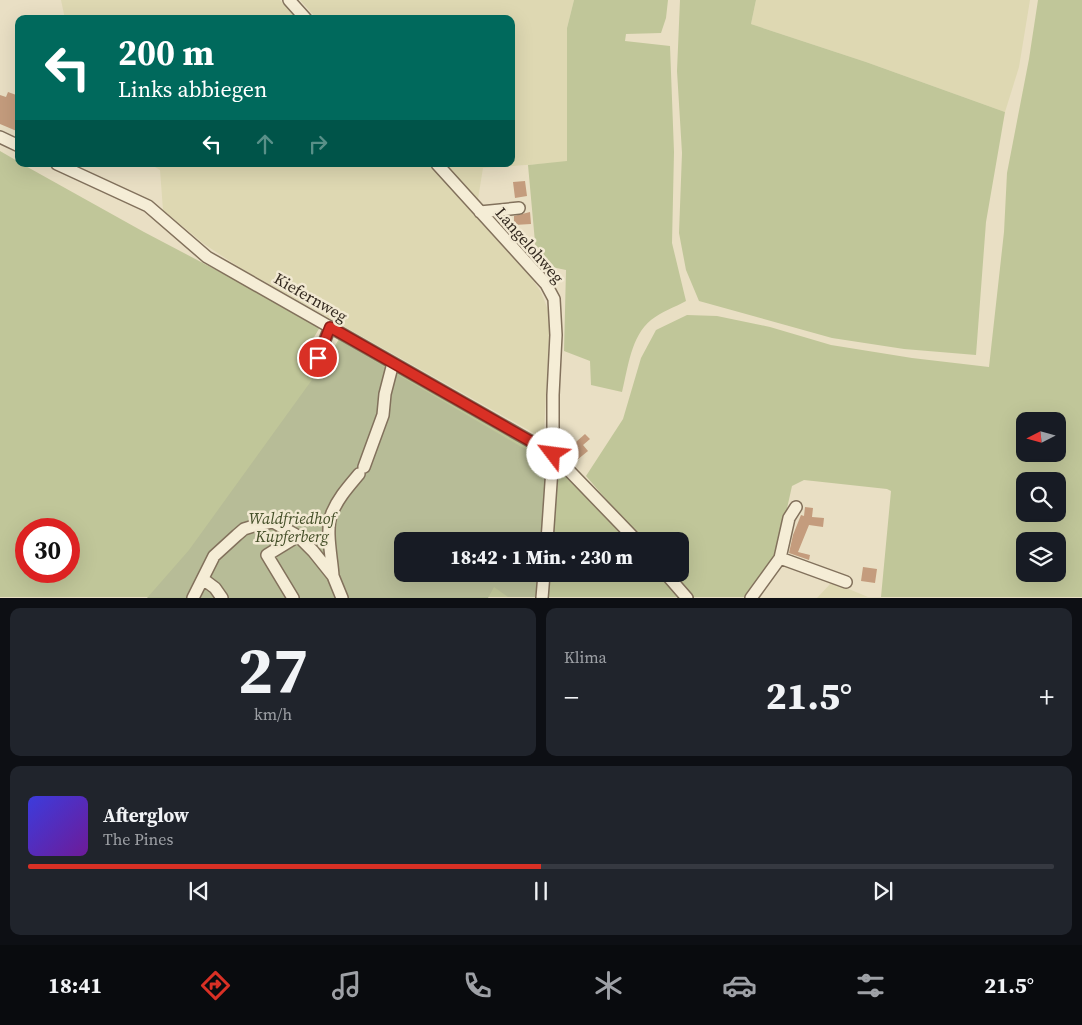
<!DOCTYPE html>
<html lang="de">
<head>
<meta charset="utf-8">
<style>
  body { margin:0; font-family:"Source Serif 4",serif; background:#20242c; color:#f1f3f6; height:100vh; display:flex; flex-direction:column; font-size:19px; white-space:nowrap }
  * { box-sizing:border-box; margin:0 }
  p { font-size:16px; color:#9ea1a6 }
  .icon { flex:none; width:28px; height:28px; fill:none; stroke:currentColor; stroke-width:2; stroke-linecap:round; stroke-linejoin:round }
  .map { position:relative; height:598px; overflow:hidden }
  .side { display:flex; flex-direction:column; gap:10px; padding:10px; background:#0d0f14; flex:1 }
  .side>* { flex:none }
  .banner { position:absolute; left:15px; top:15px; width:500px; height:152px; border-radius:10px; box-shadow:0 5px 20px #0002; background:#00695c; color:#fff; overflow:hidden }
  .needle { width:32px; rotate:264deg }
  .fabs { position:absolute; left:1016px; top:412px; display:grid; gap:10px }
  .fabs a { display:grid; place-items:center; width:50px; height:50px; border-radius:10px; background:#171b24; box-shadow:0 5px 20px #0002; font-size:25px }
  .speed { position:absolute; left:15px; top:518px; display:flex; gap:10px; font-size:25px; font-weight:700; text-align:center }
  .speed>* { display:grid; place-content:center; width:65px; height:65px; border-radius:50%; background:#171b24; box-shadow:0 5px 20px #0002; line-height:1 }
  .speed .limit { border:8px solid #d22; background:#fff; color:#111 }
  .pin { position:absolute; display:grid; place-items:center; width:42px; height:42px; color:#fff; margin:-21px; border:2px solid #fff; border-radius:50%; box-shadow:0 1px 5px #0007 }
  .me { position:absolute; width:55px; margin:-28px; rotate:300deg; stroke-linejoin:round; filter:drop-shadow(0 0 4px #0008) }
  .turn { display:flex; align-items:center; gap:18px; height:105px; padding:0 20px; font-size:22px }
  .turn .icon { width:65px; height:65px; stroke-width:2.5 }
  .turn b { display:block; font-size:35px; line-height:42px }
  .lanes { display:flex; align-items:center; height:48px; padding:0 20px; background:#0003; justify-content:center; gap:25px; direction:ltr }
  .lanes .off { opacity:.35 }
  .big { font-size:38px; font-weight:800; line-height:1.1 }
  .side .tile { flex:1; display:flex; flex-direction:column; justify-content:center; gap:8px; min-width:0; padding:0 18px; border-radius:10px; background:#20242c }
  .side .dial { align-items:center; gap:0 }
  .dial b { font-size:65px; line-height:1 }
  .song { display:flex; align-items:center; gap:15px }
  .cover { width:60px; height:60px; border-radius:8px; background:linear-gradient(135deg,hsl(240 70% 55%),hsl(280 70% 35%)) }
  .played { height:5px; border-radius:2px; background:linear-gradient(90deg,#d93025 50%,#363941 50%) }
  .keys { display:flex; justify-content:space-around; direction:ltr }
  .heat { display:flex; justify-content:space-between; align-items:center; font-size:28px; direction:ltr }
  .side .tiles { flex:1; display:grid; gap:10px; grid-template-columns:1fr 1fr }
  .tile:last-child { grid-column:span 2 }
  .trip { position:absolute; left:394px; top:532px; width:295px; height:50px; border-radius:10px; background:#171b24; box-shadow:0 5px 20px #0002; font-weight:800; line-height:50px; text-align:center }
  .tab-bar { display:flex; height:80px; justify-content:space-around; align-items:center; background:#090b0e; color:#9ea1a6 }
  .tab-bar .icon { width:35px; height:35px }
  .tab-bar .on { color:#d93025 }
  .tab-bar b { font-size:22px; color:#f1f3f6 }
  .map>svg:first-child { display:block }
  .farmland { fill:#ded8b2 }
  .green { fill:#c0c699; fill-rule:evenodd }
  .cemetery { fill:#b7bc97 }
  .building { fill:#c49c7d }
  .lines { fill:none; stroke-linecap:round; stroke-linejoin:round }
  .minor-casing { stroke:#82715c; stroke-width:14 }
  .minor { stroke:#f5edd6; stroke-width:11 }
  .route-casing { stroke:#8d1f18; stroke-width:12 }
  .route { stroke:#d93025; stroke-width:9 }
  .labels { text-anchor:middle; stroke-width:5; stroke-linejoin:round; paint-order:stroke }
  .street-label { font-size:16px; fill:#33291f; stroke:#f2e9d2 }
  .park-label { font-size:16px; font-style:italic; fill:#434e27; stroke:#f2e9d2 }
</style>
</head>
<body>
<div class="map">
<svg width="1082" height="598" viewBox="0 0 1082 598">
  <rect width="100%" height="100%" fill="#e9dfc4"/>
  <path class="farmland" d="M 61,0 L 280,0 L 297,19 L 65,19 Z
    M 300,0 L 574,0 L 567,28 L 567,162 L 483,168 L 478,199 L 446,164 L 511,164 L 511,19 L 317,19 Z
    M 756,0 L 1030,0 L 1019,67 L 1005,112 L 866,62 L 751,24 Z
    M 150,164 L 428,164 L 532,279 L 541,292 L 550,315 L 544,433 L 539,436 L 242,269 L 204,244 L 163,210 L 160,170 Z
    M 832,582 L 868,597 L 817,598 Z"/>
  <path class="green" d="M 574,0 L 668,0 L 666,18 L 661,33 L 626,34 L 625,41 L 670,46 L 674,152 L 672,243 L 686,301 C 675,307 661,312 651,320 C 631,336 628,368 622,392 L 591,385 L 590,361 L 564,351 L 566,270 L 537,264 L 528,165 L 567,161 L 567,28 Z
    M 680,0 L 756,0 L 751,24 L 866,62 L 1005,112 L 986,222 L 976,355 L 904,349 L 832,338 L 699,301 L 686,270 L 679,233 L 682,153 L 677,71 Z
    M 1038,0 L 1082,0 L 1082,597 L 881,597 L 891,491 L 887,489 L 804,480 L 792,486 L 776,558 L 749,597 L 691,597 L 670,574 L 680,574 L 680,541 L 642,541 L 586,476 L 623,419 L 641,358 L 656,330 L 687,315 L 717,316 L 770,327 L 831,345 L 912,358 L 989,367 L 1004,232 L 1007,173 L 1029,59 ZM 1025,421 L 1058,421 L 1058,454 L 1025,454 ZM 1025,481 L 1058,481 L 1058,514 L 1025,514 ZM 1025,541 L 1058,541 L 1058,574 L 1025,574 Z
    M 0,151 L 19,162 L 19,164 L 22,164 L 144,232 L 393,363 L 560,465 L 629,541 L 402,541 L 402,574 L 658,574 L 681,597 L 0,597 ZM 320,327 L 339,339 L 325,362 L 306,351 ZM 26,529 L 69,529 L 69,571 L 26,571 Z"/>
  <path class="cemetery" d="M 340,341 L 549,463 L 541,541 L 402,541 L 402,574 L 538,574 L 537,597 L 508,597 L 494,587 L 488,598 L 147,598 L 189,550 Z"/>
  <path class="building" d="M 8,92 L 19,96 L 19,132 L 0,124 L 0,95 L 6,97 Z
    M 525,181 L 527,196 L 515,198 L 513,182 Z
    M 530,212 L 531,224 L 514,225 L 514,216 Z
    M 585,434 L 590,439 L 583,445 L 588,451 L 577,460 L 568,449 Z
    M 805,507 L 813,508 L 812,517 L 824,518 L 823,527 L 809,525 L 798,552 L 810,555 L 809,560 L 789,553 L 793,535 L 801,515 L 804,516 Z
    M 863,567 L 877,569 L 875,583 L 861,581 Z"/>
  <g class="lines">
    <g class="minor-casing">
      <path id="minor" d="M 289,0 L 306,19
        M 0,137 L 19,146
        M 57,164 L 148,206 L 207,257 L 553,454 L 637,541
        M 437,164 L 546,284 L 554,299 L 556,335 L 553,395 L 553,454 L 547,541
        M 480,212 L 519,208
        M 318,358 L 330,327
        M 364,467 L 383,415 L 385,394 L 393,363
        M 780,558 L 846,582
        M 666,574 L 687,598
        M 333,576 C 332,558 325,529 332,513 C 338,498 349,486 359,474
        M 203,579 L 215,588 L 222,598
        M 193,598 L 214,556 L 237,535 L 244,529 L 260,524 L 273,522 L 298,536 L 313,551 L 333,576 L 342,598
        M 293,598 L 267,555 L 298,536
        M 542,598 L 544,574
        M 751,598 L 780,558 L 789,518 L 796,507"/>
    </g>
    <use href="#minor" class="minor"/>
  </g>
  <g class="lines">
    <g class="route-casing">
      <path id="route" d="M 318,358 L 330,327 L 553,454"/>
    </g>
    <use href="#route" class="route"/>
  </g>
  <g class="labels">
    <g class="street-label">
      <text transform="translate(530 245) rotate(49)" y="6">Langelohweg</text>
      <text transform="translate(311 297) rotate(30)" y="6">Kiefernweg</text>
    </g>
    <g class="park-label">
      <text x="292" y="524">Waldfriedhof<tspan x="292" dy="18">Kupferberg</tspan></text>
    </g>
  </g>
</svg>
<div class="fabs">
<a><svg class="needle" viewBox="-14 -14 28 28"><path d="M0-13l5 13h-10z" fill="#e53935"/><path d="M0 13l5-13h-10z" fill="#9ea1a6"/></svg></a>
<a><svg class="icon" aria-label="search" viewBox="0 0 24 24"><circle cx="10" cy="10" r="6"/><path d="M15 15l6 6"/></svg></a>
<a><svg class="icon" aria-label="layers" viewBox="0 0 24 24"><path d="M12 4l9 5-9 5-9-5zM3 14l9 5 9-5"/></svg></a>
</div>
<div class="speed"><div class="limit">30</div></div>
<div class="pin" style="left:318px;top:358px;background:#d93025"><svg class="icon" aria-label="arrive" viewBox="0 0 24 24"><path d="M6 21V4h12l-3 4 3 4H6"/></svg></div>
<svg class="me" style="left:553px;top:454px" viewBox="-20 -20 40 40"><circle r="19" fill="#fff"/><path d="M0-13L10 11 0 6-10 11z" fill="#d93025"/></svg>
<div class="trip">18:42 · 1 Min. · 230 m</div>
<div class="banner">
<div class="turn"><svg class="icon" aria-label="left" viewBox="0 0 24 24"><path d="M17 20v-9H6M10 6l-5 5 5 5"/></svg><div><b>200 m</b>Links abbiegen</div></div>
<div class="lanes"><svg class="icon" aria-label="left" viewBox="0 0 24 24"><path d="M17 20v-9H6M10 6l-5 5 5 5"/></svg><svg class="icon off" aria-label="ahead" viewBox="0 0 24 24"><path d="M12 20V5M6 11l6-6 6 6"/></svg><svg class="icon off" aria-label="right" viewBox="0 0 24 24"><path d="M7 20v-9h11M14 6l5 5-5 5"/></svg></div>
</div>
</div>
<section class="side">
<div class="tiles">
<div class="tile dial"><b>27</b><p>km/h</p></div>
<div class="tile"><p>Klima</p>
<div class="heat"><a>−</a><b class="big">21.5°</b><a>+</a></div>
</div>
<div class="tile">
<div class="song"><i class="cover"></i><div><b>Afterglow</b><p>The Pines</p></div></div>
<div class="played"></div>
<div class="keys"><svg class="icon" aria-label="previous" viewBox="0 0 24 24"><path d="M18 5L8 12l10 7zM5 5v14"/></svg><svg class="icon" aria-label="pause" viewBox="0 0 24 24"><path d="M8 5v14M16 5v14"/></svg><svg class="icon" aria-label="next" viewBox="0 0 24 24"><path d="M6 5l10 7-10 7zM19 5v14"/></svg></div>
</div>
</div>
</section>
<nav class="tab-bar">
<b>18:41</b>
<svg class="icon on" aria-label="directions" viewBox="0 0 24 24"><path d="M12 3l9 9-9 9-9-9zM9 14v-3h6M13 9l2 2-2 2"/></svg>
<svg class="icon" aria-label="music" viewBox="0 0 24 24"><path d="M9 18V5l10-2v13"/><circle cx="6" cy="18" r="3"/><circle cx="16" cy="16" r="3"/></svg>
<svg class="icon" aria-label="phone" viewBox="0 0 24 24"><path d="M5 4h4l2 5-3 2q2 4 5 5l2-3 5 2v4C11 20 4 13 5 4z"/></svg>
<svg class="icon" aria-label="climate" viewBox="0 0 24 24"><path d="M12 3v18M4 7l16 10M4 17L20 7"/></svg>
<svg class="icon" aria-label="car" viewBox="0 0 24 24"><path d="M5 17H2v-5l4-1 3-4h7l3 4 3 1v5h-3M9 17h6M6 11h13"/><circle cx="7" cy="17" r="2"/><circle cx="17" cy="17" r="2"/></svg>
<svg class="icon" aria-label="filters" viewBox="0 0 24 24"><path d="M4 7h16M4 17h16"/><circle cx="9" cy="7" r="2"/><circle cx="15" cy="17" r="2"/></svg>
<b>21.5°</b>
</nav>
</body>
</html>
